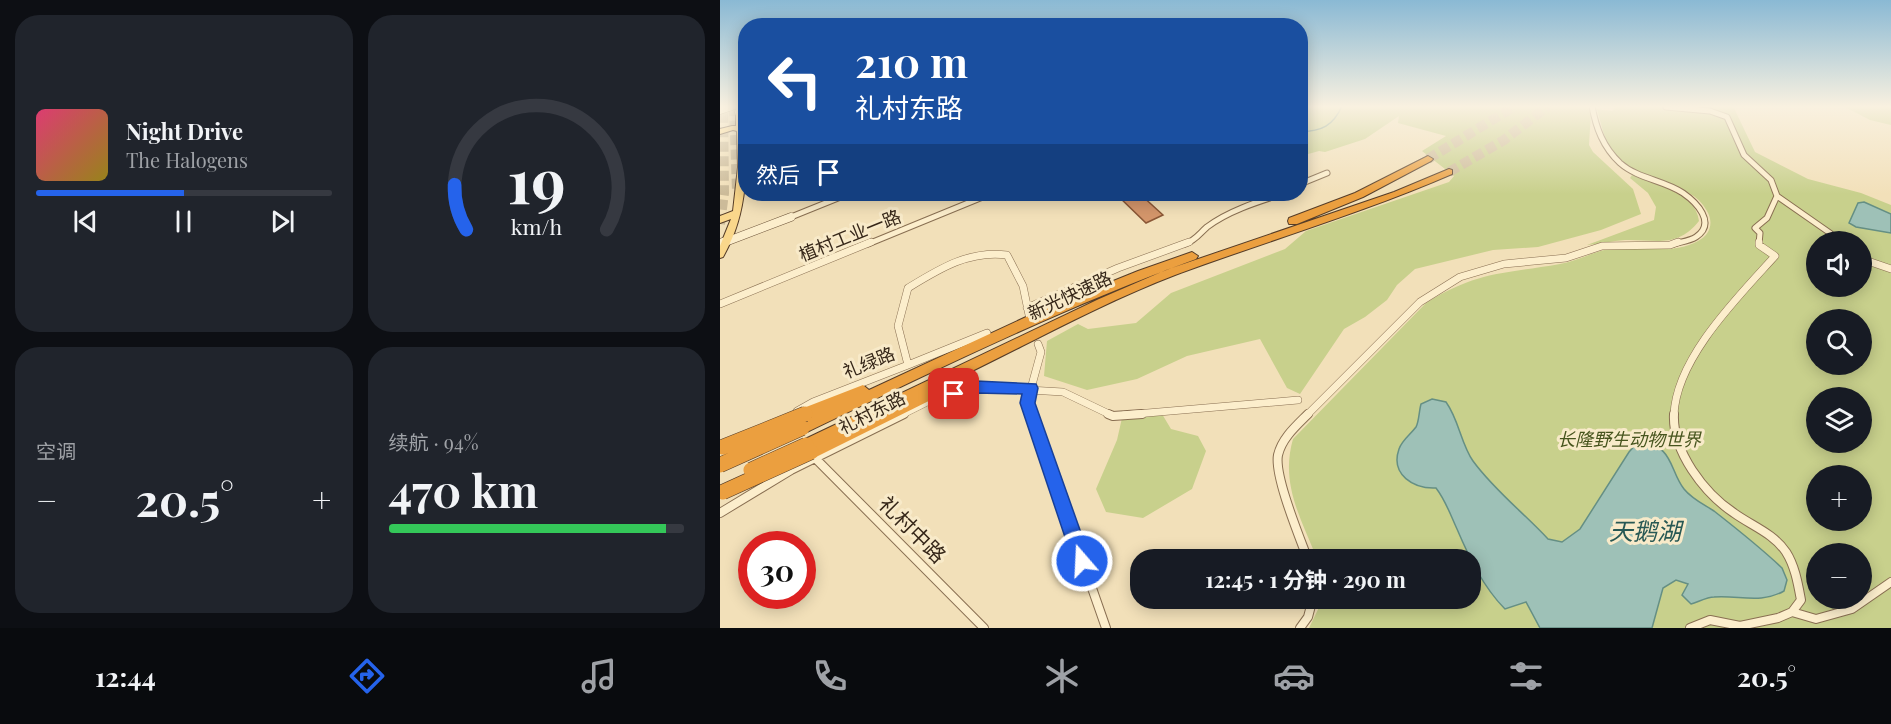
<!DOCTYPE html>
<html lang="zh">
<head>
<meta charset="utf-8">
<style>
  body { margin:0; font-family:"Playfair Display","Noto Sans SC",serif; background:#20242c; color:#f1f3f6; height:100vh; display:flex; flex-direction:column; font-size:22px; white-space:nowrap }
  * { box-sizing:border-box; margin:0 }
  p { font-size:20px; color:#9ea1a6 }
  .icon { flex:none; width:33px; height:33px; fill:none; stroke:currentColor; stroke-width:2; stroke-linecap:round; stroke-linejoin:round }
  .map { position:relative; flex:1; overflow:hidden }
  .sheet { display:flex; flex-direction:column; gap:15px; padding:15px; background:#0d0f14; width:720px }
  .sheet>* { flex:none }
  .guide { position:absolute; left:18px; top:18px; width:570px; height:183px; border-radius:24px; box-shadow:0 3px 15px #0003; background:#1a4fa0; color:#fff; overflow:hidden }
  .buttons { position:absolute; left:1086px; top:231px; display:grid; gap:12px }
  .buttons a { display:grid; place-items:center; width:66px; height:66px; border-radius:50%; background:#171b24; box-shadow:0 3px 15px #0003; font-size:30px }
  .speed { position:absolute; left:18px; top:531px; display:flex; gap:12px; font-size:30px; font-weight:700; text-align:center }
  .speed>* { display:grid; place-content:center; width:78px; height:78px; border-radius:50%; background:#171b24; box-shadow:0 3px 15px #0003; line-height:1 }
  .speed .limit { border:9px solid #d22; background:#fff; color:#111 }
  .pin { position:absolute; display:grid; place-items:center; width:51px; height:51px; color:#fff; margin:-26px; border-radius:12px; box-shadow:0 3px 9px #0006 }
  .me { position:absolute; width:66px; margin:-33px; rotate:341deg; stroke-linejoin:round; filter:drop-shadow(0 0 4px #0008) }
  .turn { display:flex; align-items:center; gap:21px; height:126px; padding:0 18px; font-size:27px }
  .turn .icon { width:78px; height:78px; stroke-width:2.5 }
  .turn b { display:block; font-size:42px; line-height:51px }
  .then { display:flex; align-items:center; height:57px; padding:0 18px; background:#0003; gap:12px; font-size:22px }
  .big { font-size:45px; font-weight:700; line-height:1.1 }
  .sheet .card { flex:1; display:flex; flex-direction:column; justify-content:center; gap:9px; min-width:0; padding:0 21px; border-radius:24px; background:#20242c }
  .sheet .dial { align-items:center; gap:0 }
  .dial svg { height:156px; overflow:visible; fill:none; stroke:#363941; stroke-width:7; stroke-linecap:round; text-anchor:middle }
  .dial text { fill:#f1f3f6; stroke:none }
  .song { display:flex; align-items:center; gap:18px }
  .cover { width:72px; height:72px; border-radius:9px; background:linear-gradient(135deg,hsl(340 70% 55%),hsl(50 70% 35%)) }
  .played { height:6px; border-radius:3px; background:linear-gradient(90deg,#2563eb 50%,#363941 50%) }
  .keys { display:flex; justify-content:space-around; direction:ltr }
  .heat { display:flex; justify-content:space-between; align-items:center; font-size:33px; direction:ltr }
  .charge { height:9px; border-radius:4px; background:linear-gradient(90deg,#34c759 94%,#363941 0) }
  .sheet .tiles { flex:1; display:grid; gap:15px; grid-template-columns:repeat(2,1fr) }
  .trip { position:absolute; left:410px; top:549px; width:351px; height:60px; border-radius:24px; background:#171b24; box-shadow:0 3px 15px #0003; font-weight:700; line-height:60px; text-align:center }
  .dock { display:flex; height:96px; justify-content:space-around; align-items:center; background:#090b0e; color:#9ea1a6 }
  .dock .icon { width:42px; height:42px }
  .dock .on { color:#2563eb }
  .dock b { font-size:27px; color:#f1f3f6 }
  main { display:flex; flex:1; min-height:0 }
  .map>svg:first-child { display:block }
  .green { fill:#c8d08c; fill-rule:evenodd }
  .water { fill:#9ec1b7; stroke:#658f84; stroke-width:1.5 }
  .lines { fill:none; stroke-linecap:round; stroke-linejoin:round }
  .stream { stroke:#658f84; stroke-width:1.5 }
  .building { fill:#d4966b; stroke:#8a5736; stroke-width:1.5 }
  .highway-tunnel { stroke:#cb9; stroke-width:10; stroke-dasharray:10 4.5; stroke-linecap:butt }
  .street-far2-casing { stroke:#896f52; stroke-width:7 }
  .street-far1-casing { stroke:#896f52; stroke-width:8 }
  .street-casing { stroke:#896f52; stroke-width:10 }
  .secondary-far1-casing { stroke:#6a5036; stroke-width:9 }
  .secondary-casing { stroke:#6a5036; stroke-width:10 }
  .primary-casing { stroke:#563d28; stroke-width:2 }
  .highway-casing { stroke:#563d28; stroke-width:2 }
  .street-far2 { stroke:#fceecc; stroke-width:5 }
  .street-far1 { stroke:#fceecc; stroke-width:7 }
  .street { stroke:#fceecc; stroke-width:8 }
  .secondary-far1 { stroke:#fceecc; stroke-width:8 }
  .secondary { stroke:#fceecc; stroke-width:9 }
  .primary { fill:#fad78b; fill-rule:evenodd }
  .highway { fill:#eb9f3f; fill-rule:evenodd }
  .highway-bridge-far1-casing { stroke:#563d28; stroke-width:14; stroke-linecap:butt }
  .highway-bridge-casing { stroke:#563d28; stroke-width:16; stroke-linecap:butt }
  .highway-bridge-far1 { stroke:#eb9f3f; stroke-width:12 }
  .highway-bridge { stroke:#eb9f3f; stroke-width:15 }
  .route { fill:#2563eb; stroke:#184099; stroke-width:1.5 }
  .labels { text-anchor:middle; stroke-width:6; stroke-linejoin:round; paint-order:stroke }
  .street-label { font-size:18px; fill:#362719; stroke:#f8eac9 }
  .park-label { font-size:18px; font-style:italic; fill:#47551e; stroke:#f8eac9 }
  .near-street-label { font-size:21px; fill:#362719; stroke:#f8eac9 }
  .near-water-label { font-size:24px; font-style:italic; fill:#275854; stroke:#f8eac9 }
</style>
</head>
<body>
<main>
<section class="sheet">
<div class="tiles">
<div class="card">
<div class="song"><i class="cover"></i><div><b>Night Drive</b><p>The Halogens</p></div></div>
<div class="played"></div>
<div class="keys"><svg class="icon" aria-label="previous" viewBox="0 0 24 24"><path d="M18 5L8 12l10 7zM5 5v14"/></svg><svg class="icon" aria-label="pause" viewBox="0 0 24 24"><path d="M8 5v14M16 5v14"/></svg><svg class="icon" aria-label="next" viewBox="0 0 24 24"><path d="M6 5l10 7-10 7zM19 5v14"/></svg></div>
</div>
<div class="card dial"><svg viewBox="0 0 100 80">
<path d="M14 69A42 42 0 1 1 86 69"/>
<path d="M14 69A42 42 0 0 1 8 46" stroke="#2563eb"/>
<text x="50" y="56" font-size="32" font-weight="700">19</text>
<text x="50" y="72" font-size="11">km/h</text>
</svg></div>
<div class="card"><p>空调</p>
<div class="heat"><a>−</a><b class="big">20.5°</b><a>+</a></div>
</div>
<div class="card"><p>续航 · 94%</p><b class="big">470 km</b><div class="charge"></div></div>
</div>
</section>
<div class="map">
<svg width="1171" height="628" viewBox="0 0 1171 628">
  <rect width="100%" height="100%" fill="#f2e0b9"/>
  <path class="green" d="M 581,106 L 866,106 L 871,112 L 869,145 L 873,152 L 913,189 L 921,214 L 881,230 L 818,247 L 773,250 L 695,269 L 677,285 L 667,300 L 645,317 L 624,329 L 580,394 L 567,388 L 540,339 L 467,356 L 417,379 L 367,390 L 324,376 L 327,341 L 358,324 L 368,329 L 416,323 L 451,293 L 565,249 L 586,231 L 729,182 L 734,176 L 702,151 L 726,136 L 678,123 L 679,116 L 645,139 L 605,152 L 599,151 L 581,156 Z
    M 897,106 L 1013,106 L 1035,152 L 1088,179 L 1141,193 L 1171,205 L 1171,628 L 589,628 L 603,599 L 750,598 L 750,560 L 597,559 C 581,518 560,484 573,439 L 706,303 C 758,271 783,274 840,264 C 859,261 877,249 897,248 C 924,246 952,255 978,241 C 990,235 994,223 987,211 C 971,179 914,183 892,152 C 884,140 881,123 877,109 L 892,111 ZM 1096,242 L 1142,242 L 1142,286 L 1096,286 ZM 1096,320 L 1142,320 L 1142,364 L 1096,364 ZM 1096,398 L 1142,398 L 1142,442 L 1096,442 ZM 1096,476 L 1142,476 L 1142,520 L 1096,520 ZM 1096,554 L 1142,554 L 1142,598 L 1096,598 Z
    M 1123,106 L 1171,106 L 1171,125 L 1150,120 Z
    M 912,175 C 934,185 976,192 979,221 C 957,249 935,239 905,240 C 892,241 880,244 867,245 L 934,220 L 936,207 L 928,193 L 910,178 Z
    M 442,414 L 451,429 L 478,436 L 486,451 L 472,489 L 423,518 L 386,512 L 376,489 L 397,440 L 402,418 Z"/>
  <path class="water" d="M 1144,202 L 1171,214 L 1171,233 L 1136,227 L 1129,223 L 1138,203 Z
    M 712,399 L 726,402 C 739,420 741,444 753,461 C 774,490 804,513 828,539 L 842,542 L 860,529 L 909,452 L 918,442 C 954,444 949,470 964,489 C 972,499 983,504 994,511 C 1017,529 1041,548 1062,568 L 1067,580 L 1064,591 C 1041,604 1019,595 994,597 C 987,597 978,602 971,604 L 962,595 L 968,584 L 956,580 L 943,588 L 932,628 L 820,628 L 806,602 L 785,609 C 763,587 749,557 737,529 C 730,514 726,501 716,488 C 694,489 670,475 679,449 C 682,440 690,435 696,427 C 699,422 699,411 701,404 Z"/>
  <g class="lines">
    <path class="stream" d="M 580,132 C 602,131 613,126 622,106"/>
  </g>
  <path class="building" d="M 396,194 L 420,194 L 443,215 L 426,223 Z"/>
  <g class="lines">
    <path class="highway-tunnel" d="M 14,106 L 17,191
      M 708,159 L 795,106
      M 729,172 L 784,140 L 828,106
      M 0,224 L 4,193 L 3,106"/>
    <g class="street-far2-casing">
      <path id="street-far2" d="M 872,106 C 876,128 883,147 900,163 C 918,179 944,180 963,193 C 976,202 997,223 976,237 C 970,241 960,242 954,244
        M 946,107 L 990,111 L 1007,117 L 1024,155 L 1051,180 L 1057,196 L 1047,218 L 1035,228 L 1040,233 L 1039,244
        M 580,184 L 607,173
        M 1057,196 L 1110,233 L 1118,242
        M 71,217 L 128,194
        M 148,244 L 270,194
        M 465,244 C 476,240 479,234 487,227 C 508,211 537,202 562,194"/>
    </g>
    <g class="street-far1-casing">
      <path id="street-far1" d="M 1142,259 L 1171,269
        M 0,304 L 151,242
        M 307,308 L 398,268 L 469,242
        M 188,365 L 267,333
        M 77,411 L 93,402 L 188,365 L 178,326 L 188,288 C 219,269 249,250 287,255 L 303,286 L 309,315
        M 181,415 L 211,400 L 257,387 L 343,392 L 391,415
        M 311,415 L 307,403 L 321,352 L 318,344
        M 404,415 L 578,400
        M 587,415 L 700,302 L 740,277 L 784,264 L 846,258 L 882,246 L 950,245 L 958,242
        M 954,415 C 956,358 1019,296 1055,256 L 1039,245 L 1039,242"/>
    </g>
    <g class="street-casing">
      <path id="street" d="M 311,414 L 386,628
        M 388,414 L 393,416 L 422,414
        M 954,414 C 952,451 984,493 1014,513 C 1032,526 1053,533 1066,552 C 1075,566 1078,584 1081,600 L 1072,612 L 1058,618 L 1020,626 L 990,620 L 970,628
        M 95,458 L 264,628
        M 0,513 L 71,470 L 184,414
        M 588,560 C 580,538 554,476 558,455 C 562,438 576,426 588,414
        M 1072,612 L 1096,619 L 1132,609 L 1171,582
        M 580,628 L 588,617 L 593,598"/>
    </g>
    <g class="secondary-far1-casing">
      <path id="secondary-far1" d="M 0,110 L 12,106
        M 19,112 L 21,106
        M 0,244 L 71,217"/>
    </g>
    <g class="secondary-casing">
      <path id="secondary" d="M 0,244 L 4,242"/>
    </g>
    <g class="primary-casing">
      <path id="primary" d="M 16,110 L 19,110 L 23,112 C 28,163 29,212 3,257 L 0,258 L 0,246 L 11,219 L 0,223 L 0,216 L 13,211 L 18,167 L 17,131 L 13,130 L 0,134 L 0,129 L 12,126 L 16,126 Z"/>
    </g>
    <g class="highway-casing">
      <path id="highway" d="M 708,156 L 713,159 L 711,161 L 643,197 L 577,224 L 569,224 L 568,221 L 569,218 L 635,193 Z
        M 729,169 L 732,170 L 732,174 C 642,213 547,241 455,275 C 382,303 312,342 242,376 L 245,380 L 243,384 L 96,457 L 91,458 L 86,457 L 84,451 L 81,449 L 79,445 L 81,441 L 379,299 L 446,270 L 674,192 Z
        M 472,252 L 478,256 L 476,259 C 342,308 215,370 87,432 L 82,434 L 77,432 L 75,428 L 77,424 L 92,417 L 86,419 L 81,417 L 79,413 L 81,409 L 143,385 L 149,390 L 319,311 L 418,271 Z"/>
    </g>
    <use href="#street-far2" class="street-far2"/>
    <use href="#street-far1" class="street-far1"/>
    <use href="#street" class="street"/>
    <use href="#secondary-far1" class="secondary-far1"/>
    <use href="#secondary" class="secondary"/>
    <use href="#primary" class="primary"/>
    <use href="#highway" class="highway"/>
    <g class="highway-bridge-far1-casing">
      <path id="highway-bridge-far1" d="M 81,415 L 86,413"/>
    </g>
    <g class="highway-bridge-casing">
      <path id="highway-bridge" d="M 3,447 L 85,414
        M 0,465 L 82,428
        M 31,470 L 86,445
        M 3,492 L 91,452"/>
    </g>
    <use href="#highway-bridge-far1" class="highway-bridge-far1"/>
    <use href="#highway-bridge" class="highway-bridge"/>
  </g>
  <linearGradient id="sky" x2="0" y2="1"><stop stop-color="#8ab9d4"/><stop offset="0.55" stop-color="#f9f1e0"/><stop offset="1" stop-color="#f9f1e0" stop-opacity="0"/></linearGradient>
  <rect width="1171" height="194" fill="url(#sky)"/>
  <path class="route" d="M 256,381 L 316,384 L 318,388 L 315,403 L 371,561 L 369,567 L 362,570 L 356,567 L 353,561 L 300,403 L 302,394 L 256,393 L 234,400 L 228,398 L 226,394 L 228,389 Z"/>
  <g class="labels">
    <g class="street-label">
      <text transform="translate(130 236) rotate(-22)" y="6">植村工业一路</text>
      <text transform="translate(350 296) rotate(-25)" y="6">新光快速路</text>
      <text transform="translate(149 363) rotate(-22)" y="6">礼绿路</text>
      <text transform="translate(152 413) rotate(-27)" y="6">礼村东路</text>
    </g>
    <g class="park-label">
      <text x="909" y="446">长隆野生动物世界</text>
    </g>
    <g class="near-street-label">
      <text transform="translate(192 530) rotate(45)" y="7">礼村中路</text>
    </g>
    <g class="near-water-label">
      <text x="925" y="540">天鹅湖</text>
    </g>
  </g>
</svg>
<div class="buttons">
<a><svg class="icon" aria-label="sound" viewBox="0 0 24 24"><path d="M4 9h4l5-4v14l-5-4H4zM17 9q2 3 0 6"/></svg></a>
<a><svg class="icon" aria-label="search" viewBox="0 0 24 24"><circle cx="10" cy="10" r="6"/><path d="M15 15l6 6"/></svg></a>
<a><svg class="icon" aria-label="layers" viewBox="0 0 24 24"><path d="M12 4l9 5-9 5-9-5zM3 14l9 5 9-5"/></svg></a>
<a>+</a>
<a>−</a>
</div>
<div class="speed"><div class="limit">30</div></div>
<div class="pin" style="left:234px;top:394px;background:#d93025"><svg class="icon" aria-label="arrive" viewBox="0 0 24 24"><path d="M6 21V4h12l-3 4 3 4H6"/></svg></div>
<svg class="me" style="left:362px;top:561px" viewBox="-20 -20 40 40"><circle r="17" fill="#2563eb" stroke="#fff" stroke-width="3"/><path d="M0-11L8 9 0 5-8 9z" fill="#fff"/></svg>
<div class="trip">12:45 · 1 分钟 · 290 m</div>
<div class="guide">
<div class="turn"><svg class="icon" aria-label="left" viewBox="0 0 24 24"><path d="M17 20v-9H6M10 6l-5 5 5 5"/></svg><div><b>210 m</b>礼村东路</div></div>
<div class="then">然后<svg class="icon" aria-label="arrive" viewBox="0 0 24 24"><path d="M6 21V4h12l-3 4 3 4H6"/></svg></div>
</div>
</div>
</main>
<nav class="dock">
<b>12:44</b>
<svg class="icon on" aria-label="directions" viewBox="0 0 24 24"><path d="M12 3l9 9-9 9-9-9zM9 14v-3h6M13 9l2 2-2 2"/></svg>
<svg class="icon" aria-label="music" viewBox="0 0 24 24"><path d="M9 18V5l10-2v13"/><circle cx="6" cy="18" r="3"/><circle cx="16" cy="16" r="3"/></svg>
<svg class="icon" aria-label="phone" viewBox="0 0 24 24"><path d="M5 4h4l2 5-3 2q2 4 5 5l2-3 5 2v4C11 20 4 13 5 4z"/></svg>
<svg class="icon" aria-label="climate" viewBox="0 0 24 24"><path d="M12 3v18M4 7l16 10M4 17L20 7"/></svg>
<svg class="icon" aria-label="car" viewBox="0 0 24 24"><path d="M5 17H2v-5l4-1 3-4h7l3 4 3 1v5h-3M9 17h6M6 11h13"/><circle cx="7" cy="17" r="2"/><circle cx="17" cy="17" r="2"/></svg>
<svg class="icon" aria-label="filters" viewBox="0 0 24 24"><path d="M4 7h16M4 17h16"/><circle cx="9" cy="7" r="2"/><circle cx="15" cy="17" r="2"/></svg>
<b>20.5°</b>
</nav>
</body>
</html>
